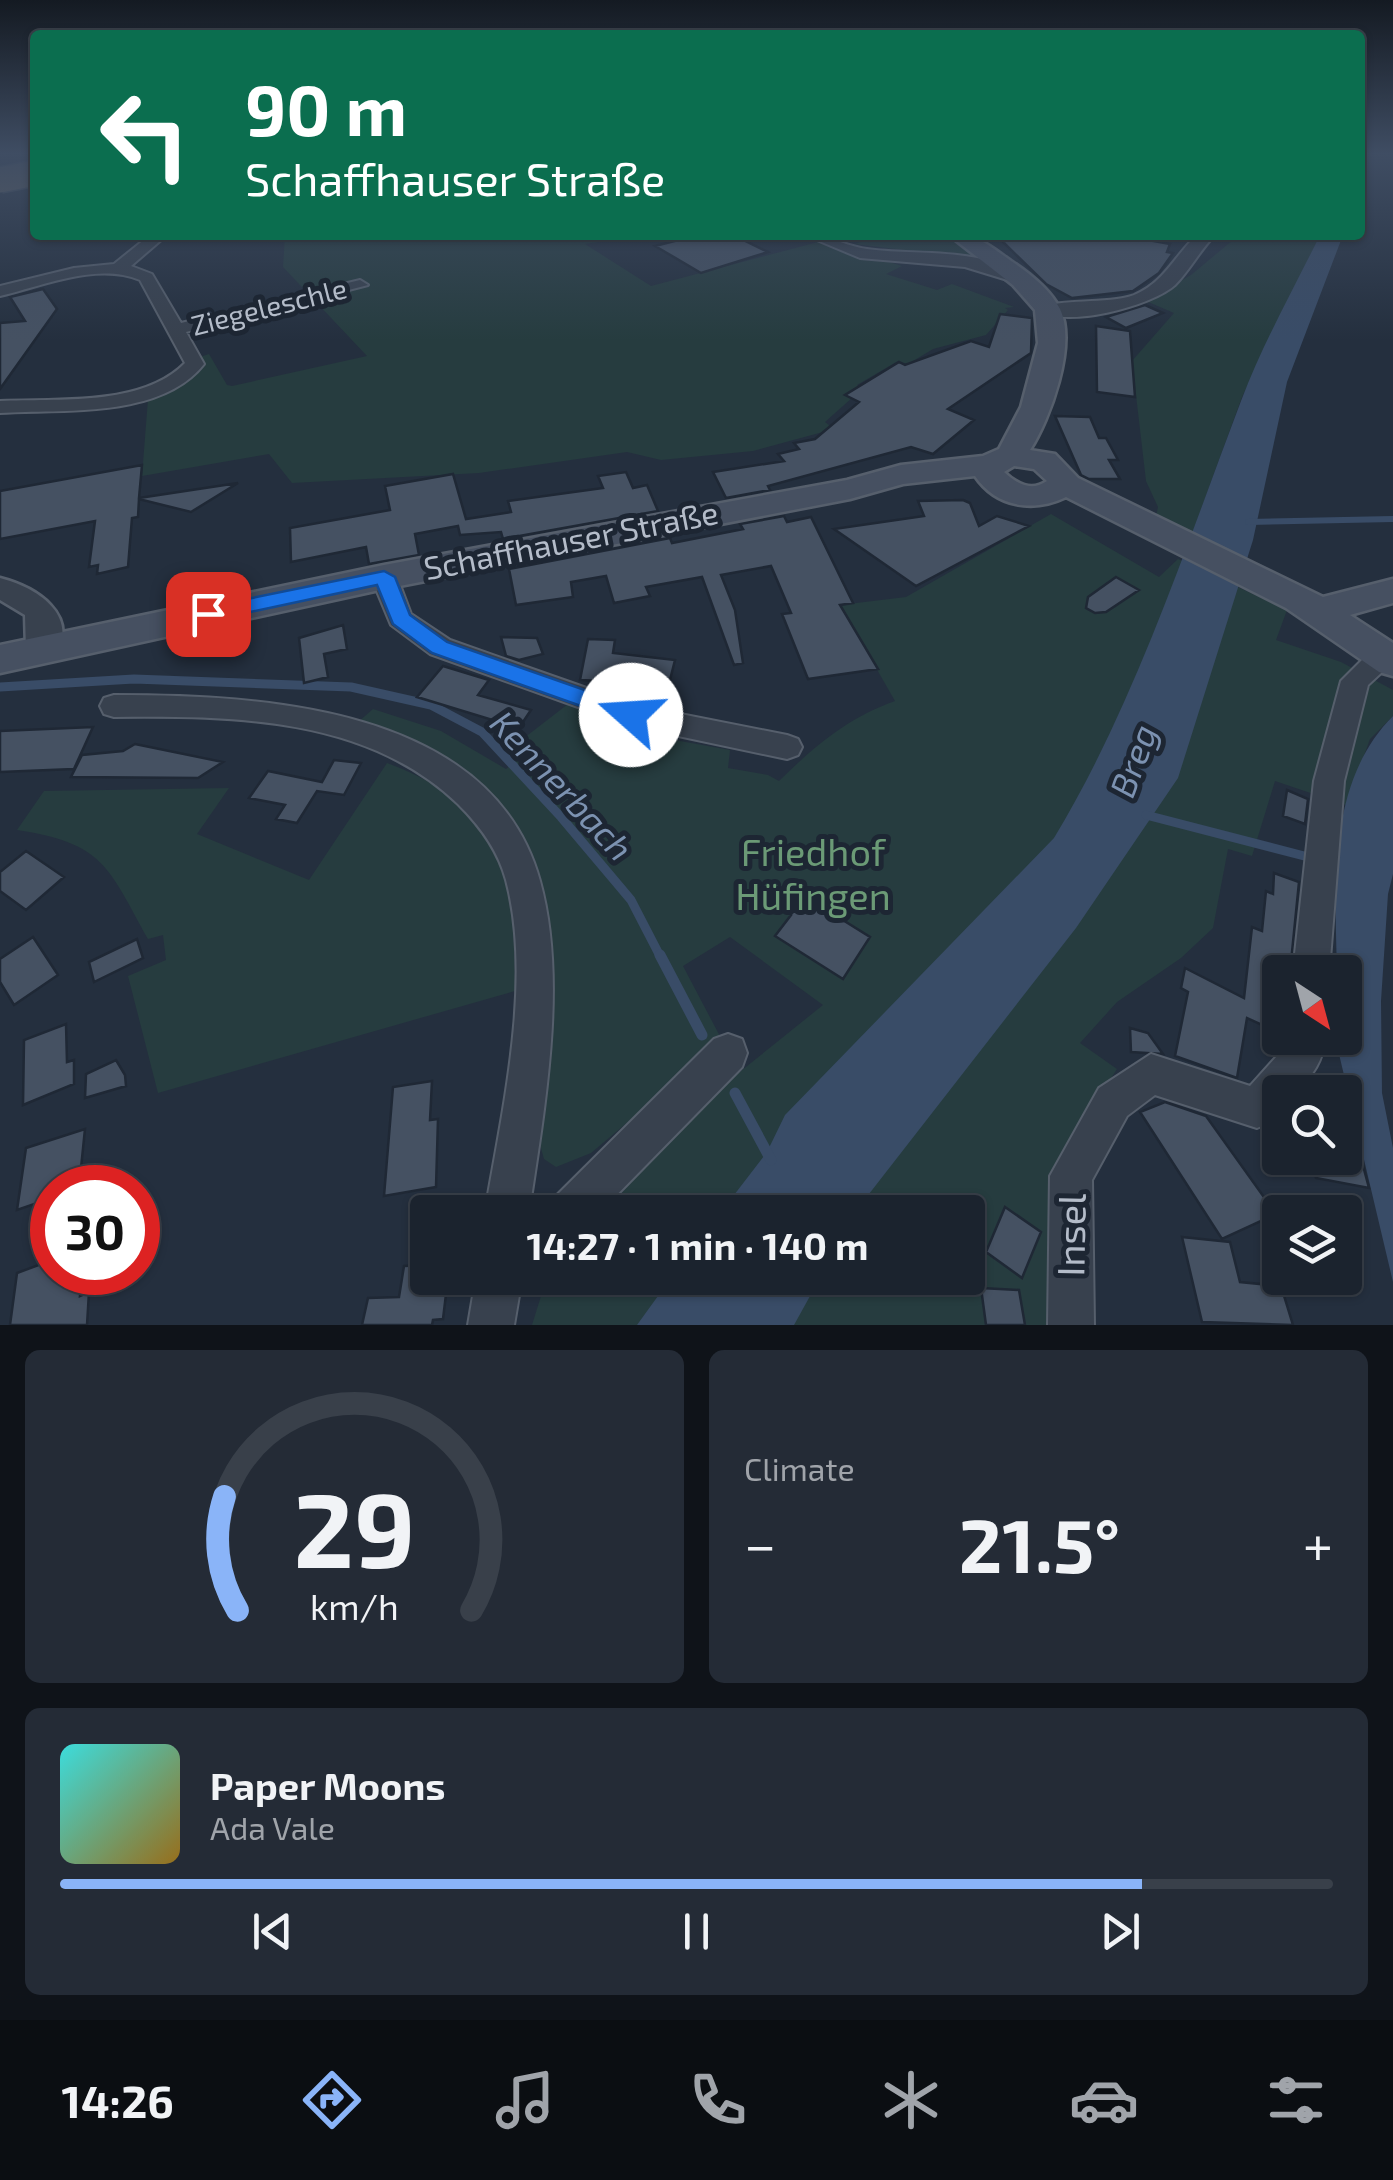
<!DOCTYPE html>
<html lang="en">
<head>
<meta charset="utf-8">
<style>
  body { margin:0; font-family:"Exo 2",sans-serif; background:#242b36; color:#f1f3f6; height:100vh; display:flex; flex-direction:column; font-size:38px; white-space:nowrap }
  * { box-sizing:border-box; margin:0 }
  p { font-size:32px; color:#a0a4aa }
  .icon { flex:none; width:55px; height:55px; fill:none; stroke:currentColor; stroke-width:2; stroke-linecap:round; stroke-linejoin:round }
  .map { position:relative; height:1325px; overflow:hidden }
  .sheet { display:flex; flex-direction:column; gap:25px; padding:25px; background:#0f1319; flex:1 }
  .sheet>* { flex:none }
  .top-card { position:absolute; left:30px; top:30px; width:1335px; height:210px; border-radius:10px; box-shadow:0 2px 8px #0004,0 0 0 2px #39404a; background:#0b6e4f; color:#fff; overflow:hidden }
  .needle { width:65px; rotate:144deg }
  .buttons { position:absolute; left:1262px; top:955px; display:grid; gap:20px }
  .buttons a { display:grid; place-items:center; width:100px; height:100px; border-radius:10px; background:#1b232e; box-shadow:0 2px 8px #0004,0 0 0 2px #39404a; font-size:50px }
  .speed { position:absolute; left:30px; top:1165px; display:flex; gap:20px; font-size:50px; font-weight:700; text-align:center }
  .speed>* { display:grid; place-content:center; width:130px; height:130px; border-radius:50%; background:#1b232e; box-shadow:0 2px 8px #0004,0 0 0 2px #39404a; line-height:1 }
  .speed .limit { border:15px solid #d22; background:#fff; color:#111 }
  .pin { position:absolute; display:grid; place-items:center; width:85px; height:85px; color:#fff; margin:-42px; border-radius:20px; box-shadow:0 5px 15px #0006 }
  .me { position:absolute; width:110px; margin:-55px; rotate:289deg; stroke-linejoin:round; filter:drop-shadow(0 0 8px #0008) }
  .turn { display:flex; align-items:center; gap:35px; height:210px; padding:0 50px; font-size:45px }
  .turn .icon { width:130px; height:130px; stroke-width:2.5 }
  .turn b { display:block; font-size:70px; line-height:85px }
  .big { font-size:75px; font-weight:700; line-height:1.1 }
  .sheet .card { flex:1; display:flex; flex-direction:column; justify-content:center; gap:15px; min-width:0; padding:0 35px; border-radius:15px; background:#242b36 }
  .sheet .dial { align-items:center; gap:0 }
  .dial svg { height:260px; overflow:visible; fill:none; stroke:#39404a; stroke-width:7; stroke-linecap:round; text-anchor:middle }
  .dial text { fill:#f1f3f6; stroke:none }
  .song { display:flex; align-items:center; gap:30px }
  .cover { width:120px; height:120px; border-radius:15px; background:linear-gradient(135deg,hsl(180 70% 55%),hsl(40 70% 35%)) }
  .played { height:10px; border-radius:5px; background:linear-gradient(90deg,#8ab4f8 85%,#39404a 85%) }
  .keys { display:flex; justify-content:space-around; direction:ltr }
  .heat { display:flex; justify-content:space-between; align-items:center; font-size:55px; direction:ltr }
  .sheet .tiles { flex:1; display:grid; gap:25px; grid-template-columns:1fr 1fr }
  .card:last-child { grid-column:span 2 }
  .trip { position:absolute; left:410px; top:1195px; width:575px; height:100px; border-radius:10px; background:#1b232e; box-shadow:0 2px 8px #0004,0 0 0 2px #39404a; font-weight:700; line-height:100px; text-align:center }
  .menu { display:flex; height:160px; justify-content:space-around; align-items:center; background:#0b0e12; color:#a0a4aa }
  .menu .icon { width:70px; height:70px }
  .menu .active { color:#8ab4f8 }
  .menu b { font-size:45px; color:#f1f3f6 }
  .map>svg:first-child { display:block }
  .green { fill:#263c3f }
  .water { fill:#394c67 }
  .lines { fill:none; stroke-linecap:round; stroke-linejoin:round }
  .stream-far2 { stroke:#394c67; stroke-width:6 }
  .stream-far1 { stroke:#394c67; stroke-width:9 }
  .stream { stroke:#394c67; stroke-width:11 }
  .building { fill:#455162; stroke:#1f2835; stroke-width:2.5 }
  .minor-casing { stroke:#565f6c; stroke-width:4 }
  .tertiary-casing { stroke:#565f6c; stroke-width:5 }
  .secondary-casing { stroke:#565f6c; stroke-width:5 }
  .minor { fill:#38414e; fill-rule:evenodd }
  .tertiary { fill:#38414e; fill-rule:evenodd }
  .secondary { fill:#465061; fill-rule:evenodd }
  .trunk-bridge-casing { stroke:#434c59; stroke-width:28; stroke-linecap:butt }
  .trunk-bridge { stroke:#656462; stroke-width:25 }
  .route { fill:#1a73e8; stroke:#114b97; stroke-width:2.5 }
  .labels { text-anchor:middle; stroke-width:10; stroke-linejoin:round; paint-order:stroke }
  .far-street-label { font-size:28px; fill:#b4bcc9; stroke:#1d2633 }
  .street-label { font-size:32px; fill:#b4bcc9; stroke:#1d2633 }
  .water-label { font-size:35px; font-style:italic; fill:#7c92b1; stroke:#1d2633 }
  .near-park-label { font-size:38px; fill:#6b9a76; stroke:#1d2633 }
  .near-street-label { font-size:38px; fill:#b4bcc9; stroke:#1d2633 }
</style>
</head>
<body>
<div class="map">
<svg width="1393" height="1325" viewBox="0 0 1393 1325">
  <rect width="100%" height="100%" fill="#242f3e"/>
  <path class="green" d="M 285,235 L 644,235 L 585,244 L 651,286 L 822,241 L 902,266 L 886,274 L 937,290 L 952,284 L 1014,307 L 1005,308 L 1008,310 L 986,335 L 933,349 L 908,364 L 898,361 L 857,385 L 862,389 L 825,422 L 834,429 L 753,451 L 661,460 L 627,452 L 479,473 L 292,483 L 269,454 L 142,476 L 148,399 L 194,359 L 209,354 L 227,385 L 232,386 L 367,356 L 283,267 Z
    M 879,235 L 952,235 L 985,260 L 855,244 Z
    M 1239,235 L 1320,235 L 1242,397 L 1192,534 L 1156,517 L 1158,507 L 1146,481 L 1132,361 L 1174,313 L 1146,301 L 1191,275 Z
    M 1051,514 L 1159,577 L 1178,559 L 1287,610 L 1276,640 L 1341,662 L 1393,690 L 1393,716 L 1370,739 L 1346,805 L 1275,781 L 1252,856 L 1228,849 L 1213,928 L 1181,958 L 1117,1002 L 1080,1043 L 1117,1069 C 1098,1100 1068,1135 1057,1169 C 1047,1197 1054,1290 1053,1325 L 532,1325 L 541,1296 L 553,1278 L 968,1278 L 968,1212 L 605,1212 L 701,1103 L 823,1005 L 730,937 L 683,966 L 723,1042 L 591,1153 L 556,1167 L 544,1159 L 537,1134 L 515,825 L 477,785 L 357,723 L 373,709 L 441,731 L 506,769 L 524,754 L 515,745 L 568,704 L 669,739 L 730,750 L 728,768 L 768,775 L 779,781 C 815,746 847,718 895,701 L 840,605 L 906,597 Z
    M 387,763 C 508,808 514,876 515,991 L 158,1093 L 128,976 L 166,960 L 163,935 L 148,939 C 108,867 104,843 17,830 L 44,791 L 229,788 L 197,834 L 309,880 Z"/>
  <path class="water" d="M 1320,235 L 1343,235 L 1287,382 L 1253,540 L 1178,778 L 1076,928 L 855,1212 L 721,1212 L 767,1152 L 785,1115 L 1054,838 C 1134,706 1186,546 1241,401 C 1262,345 1293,290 1320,235 Z
    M 1393,716 L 1393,874 L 1388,894 L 1381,1001 L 1382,1093 L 1393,1148 L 1393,1282 L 1339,1054 L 1339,1038 L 1345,1038 L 1345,972 L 1337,972 C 1335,886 1327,782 1393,716 Z
    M 671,1278 L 820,1278 L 794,1325 L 637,1325 Z"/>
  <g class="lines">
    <path class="stream-far2" d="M 1248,522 L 1393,519"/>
    <path class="stream-far1" d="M 0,687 L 134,679 L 351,687 L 431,705 L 482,732 L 561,817 L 631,900 L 661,958
      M 1146,815 L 1312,858"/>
    <path class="stream" d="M 660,955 L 702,1035
      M 735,1093 L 771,1160"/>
  </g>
  <path class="building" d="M 698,235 L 735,236 L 768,252 L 701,273 L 655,246 Z
    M 1046,235 L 1137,235 L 1137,238 L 1170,244 L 1167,252 L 1173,253 L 1159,273 L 1133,291 L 1072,298 L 1046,284 L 1002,241 L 1051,238 Z
    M 43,289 L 57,309 L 0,389 L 0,323 L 25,321 L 10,297 Z
    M 1145,305 L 1163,313 L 1126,328 L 1106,317 Z
    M 1000,314 L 1032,318 L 1031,353 L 948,409 L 974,420 L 933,454 L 911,447 L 768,486 L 770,490 L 726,498 L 713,472 L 784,461 L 778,454 L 799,449 L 794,443 L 815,439 L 859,402 L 845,395 L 899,362 L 905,365 L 971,341 L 989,347 Z
    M 1096,326 L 1130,331 L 1135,397 L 1097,392 Z
    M 1055,416 L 1090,417 L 1099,438 L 1106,438 L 1118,460 L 1109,460 L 1120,479 L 1089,479 L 1081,475 Z
    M 142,465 L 139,498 L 238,483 L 191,512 L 139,499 L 138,517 L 132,518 L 128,567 L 97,574 L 98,565 L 89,567 L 95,521 L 0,539 L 0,491 Z
    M 626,472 L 633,488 L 647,485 L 658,511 L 503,539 L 501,532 L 460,535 L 458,526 L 415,534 L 419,555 L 369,564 L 366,547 L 291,562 L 290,528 L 390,510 L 385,486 L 453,474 L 466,519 L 511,512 L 508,501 L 603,488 L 598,476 Z
    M 963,500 L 970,503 L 979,526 L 997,516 L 1029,526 L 916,586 L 834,529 L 924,516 L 918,501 Z
    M 784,516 L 787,522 L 811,517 L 853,603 L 840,605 L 878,669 L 808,679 L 782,614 L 791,613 L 771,566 L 721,575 L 735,610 L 743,663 L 734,665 L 702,577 L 646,587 L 650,596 L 614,603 L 606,576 L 571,582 L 573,597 L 516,605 L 509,569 L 670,538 L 672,543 L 743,529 L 740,524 Z
    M 1116,577 L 1139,590 L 1106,612 L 1095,613 L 1086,608 L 1088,597 Z
    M 343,625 L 347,649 L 324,654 L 328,677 L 304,683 L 299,638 Z
    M 501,637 L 537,638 L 543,654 L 519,660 L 506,656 Z
    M 588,639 L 615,640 L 613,653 L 675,660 L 664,704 L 634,700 L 639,683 L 580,680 Z
    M 443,666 L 489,680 L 478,695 L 531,710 L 519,728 L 417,697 Z
    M 93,727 L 74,769 L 0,772 L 0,731 Z
    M 135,744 L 223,762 L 198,778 L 71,777 L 82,755 L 123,751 Z
    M 334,760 L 361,763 L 344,795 L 317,791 L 297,823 L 276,819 L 285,805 L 249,798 L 268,771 L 322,782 Z
    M 1287,790 L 1308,799 L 1305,824 L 1283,816 Z
    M 26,851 L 64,877 L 26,910 L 0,891 L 0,872 Z
    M 1274,873 L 1299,882 L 1290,972 L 1280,972 L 1280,1013 L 1264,1007 L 1262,1025 L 1247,1018 L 1237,1078 L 1175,1056 L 1188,992 L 1181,988 L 1185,968 L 1244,998 L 1252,927 L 1262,931 L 1266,891 L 1273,894 Z
    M 793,889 L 870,937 L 843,979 L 775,936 L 791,915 L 778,907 Z
    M 33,937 L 58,975 L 14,1005 L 0,982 L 0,959 Z
    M 137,939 L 143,958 L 94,982 L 89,962 Z
    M 66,1024 L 67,1062 L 74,1060 L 74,1084 L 23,1105 L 24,1040 Z
    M 1130,1028 L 1148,1033 L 1163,1054 L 1131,1052 Z
    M 116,1060 L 125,1075 L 126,1086 L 85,1098 L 86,1074 Z
    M 432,1081 L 430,1120 L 438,1119 L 436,1187 L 384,1196 L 393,1087 Z
    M 1165,1102 L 1206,1116 L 1276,1214 L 1222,1239 L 1140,1112 Z
    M 85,1129 L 79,1188 L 52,1188 L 52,1198 L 17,1210 L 26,1148 Z
    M 1311,1158 L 1361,1158 L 1369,1188 L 1316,1178 Z
    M 1005,1207 L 1041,1232 L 1022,1278 L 986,1252 Z
    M 1182,1237 L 1230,1242 L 1240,1282 L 1281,1286 L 1293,1325 L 1202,1322 Z
    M 52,1260 L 52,1272 L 82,1272 L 80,1296 L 89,1292 L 87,1325 L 10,1325 L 17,1273 Z
    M 428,1265 L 428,1278 L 448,1278 L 443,1319 L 433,1320 L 432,1325 L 362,1325 L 368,1298 L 399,1297 L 404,1266 Z
    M 981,1288 L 1019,1290 L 1025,1325 L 986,1325 Z"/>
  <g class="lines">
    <g class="minor-casing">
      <path id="minor" d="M 150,235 L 167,235 L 131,266 L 152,274 L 181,323 L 360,280 L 368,285 L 186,332 L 204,364 C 161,419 63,409 0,413 L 0,401 C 57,398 142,407 185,363 L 140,280 C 97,262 43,286 0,296 L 0,286 L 74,268 L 114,264 Z
        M 805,235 C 829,235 845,246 867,249 C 915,256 982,246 1022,277 L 1014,282 L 965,267 L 860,258 Z
        M 1197,235 L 1215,235 C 1200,250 1190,270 1175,285 C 1152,306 1065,329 1039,310 C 1057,297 1108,305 1134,295 C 1165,282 1174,256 1197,235 Z
        M 384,569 L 397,577 L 411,614 L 450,640 L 635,705 L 787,735 L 798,739 L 802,747 L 798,755 L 787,759 L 631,726 L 430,654 L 391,625 L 371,577 Z
        M 1384,645 L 1393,648 L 1393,662 L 1368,685 L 1344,781 L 1329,972 L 1293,972 L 1314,781 L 1341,681 L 1374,648 Z
        M 114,695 C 261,695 492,706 540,881 C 568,981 544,1111 529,1212 L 485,1212 C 502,1111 533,981 506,880 C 498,850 480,826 458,804 C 366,716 233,716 114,717 L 104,714 L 100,706 L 104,698 Z
        M 728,1034 L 742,1039 L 747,1053 L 742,1067 L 600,1212 L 548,1212 L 555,1197 L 714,1039 Z
        M 1287,1038 L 1325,1038 C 1323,1062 1313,1074 1297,1092 L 1280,1092 L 1280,1112 L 1271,1122 L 1257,1128 L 1155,1095 L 1127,1116 L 1092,1180 L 1094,1325 L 1048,1325 L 1050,1176 L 1099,1088 L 1151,1054 L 1250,1086 L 1286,1046 Z
        M 476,1278 L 522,1278 L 514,1325 L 468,1325 Z"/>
    </g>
    <g class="tertiary-casing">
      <path id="tertiary" d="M 0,578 C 35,587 81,614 55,658 L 43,661 L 31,658 L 26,649 L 25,615 L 0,600 Z"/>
    </g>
    <g class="secondary-casing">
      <path id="secondary" d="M 949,235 C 979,235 987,244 1011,261 C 1029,273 1050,289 1060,309 C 1077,345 1050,419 1030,450 L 1055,454 L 1078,478 L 1323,597 L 1393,579 L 1393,603 L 1350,615 L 1393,643 L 1393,676 L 1379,672 L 1286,608 L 1066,497 C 1033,513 996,507 975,476 L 903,484 L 850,499 L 384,589 L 0,673 L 0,645 L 384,565 L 847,480 L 901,465 L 983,456 L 999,449 L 1021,407 L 1038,343 L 1035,310 L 1013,285 ZM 1014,466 L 1034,469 L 1047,481 C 1031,492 1017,484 1004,472 Z"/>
    </g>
    <use href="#minor" class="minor"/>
    <use href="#tertiary" class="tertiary"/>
    <use href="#secondary" class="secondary"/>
    <g class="trunk-bridge-casing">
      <path id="trunk-bridge" d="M 0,180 L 35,173"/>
    </g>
    <use href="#trunk-bridge" class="trunk-bridge"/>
  </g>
  <linearGradient id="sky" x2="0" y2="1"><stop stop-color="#141a22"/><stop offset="0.45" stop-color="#3f4d63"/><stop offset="1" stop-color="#3f4d63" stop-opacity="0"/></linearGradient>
  <rect width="1393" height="341" fill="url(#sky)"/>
  <path class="route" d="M 384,571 L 395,577 L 410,615 L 447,642 L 639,709 L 643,715 L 639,721 L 623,721 L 432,653 L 393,624 L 377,585 L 208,621 L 197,614 L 208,607 Z"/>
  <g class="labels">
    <g class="far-street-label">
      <text transform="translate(269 307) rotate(-14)" y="10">Ziegeleschle</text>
    </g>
    <g class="street-label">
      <text transform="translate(571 541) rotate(-11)" y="11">Schaffhauser Straße</text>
    </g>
    <g class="water-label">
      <text transform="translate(1134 761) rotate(-70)" y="12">Breg</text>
      <text transform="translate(561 786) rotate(47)" y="12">Kennerbach</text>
    </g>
    <g class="near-park-label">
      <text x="813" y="866">Friedhof<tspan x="813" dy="44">Hüfingen</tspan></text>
    </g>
    <g class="near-street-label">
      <text transform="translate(1072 1235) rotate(-89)" y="13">Insel</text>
    </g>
  </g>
</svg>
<div class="buttons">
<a><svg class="needle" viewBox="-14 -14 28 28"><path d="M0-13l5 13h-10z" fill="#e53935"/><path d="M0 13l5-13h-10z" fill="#a0a4aa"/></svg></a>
<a><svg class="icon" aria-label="search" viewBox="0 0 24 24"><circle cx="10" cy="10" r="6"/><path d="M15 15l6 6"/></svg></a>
<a><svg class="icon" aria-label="layers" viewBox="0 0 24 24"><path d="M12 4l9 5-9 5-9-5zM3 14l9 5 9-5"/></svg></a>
</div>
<div class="speed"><div class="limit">30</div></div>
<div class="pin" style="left:208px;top:614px;background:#d93025"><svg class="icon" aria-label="arrive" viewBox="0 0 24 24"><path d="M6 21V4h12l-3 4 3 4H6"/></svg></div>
<svg class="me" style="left:631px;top:715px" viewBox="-20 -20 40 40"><circle r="19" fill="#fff"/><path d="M0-13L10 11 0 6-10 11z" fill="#1a73e8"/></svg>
<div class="trip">14:27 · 1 min · 140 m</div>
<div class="top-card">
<div class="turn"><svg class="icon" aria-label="left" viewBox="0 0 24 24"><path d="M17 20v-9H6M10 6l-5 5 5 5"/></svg><div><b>90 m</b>Schaffhauser Straße</div></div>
</div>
</div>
<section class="sheet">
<div class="tiles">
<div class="card dial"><svg viewBox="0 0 100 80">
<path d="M14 69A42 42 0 1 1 86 69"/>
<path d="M14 69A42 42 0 0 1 10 34" stroke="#8ab4f8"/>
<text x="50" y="56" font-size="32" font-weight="700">29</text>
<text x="50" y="72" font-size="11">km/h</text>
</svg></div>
<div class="card"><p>Climate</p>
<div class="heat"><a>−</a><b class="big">21.5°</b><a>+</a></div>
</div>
<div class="card">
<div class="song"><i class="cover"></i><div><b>Paper Moons</b><p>Ada Vale</p></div></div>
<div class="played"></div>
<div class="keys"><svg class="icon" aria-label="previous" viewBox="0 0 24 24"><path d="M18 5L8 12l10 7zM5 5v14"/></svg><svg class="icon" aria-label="pause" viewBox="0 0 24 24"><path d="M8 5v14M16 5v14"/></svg><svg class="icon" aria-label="next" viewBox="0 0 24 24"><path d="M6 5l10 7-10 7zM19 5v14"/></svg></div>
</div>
</div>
</section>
<nav class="menu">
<b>14:26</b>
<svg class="icon active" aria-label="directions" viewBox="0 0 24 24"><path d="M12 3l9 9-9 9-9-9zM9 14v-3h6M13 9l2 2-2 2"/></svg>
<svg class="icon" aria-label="music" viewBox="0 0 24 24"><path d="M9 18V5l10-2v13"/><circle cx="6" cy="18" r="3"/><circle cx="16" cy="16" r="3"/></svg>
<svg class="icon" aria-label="phone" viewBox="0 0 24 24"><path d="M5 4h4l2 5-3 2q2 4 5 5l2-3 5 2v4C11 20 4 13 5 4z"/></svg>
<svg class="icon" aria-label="climate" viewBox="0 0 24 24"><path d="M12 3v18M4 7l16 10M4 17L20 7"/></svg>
<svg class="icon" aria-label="car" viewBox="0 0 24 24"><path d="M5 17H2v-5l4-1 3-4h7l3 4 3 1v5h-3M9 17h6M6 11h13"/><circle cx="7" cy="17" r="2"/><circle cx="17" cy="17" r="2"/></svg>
<svg class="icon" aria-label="filters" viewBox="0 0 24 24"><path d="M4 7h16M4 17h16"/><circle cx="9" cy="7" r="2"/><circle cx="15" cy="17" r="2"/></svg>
</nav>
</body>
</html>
